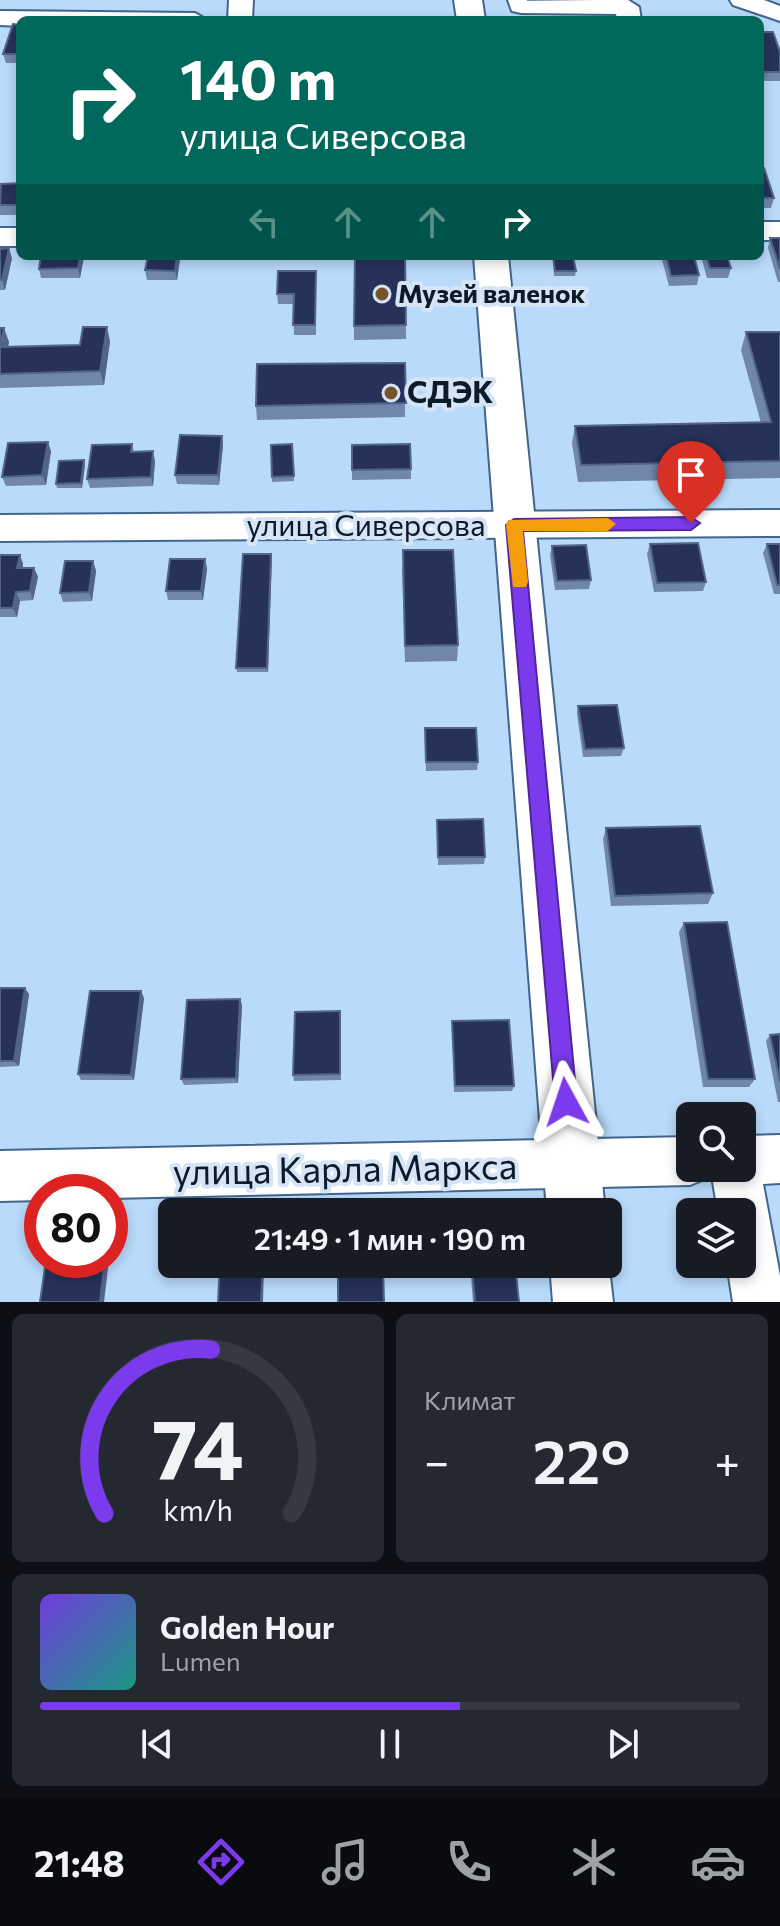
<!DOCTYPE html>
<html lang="ru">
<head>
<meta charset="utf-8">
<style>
  body { margin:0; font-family:Commissioner,sans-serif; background:#242831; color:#f1f3f6; height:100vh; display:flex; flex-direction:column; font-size:30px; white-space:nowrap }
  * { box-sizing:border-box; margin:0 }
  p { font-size:26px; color:#9ea1a6 }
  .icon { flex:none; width:44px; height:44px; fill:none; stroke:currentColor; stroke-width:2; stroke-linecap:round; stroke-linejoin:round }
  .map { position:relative; height:1302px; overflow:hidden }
  .sheet { display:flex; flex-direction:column; gap:12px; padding:12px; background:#0d0f14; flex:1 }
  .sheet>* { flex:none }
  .banner { position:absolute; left:16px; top:16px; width:748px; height:244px; border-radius:12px; box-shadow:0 4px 12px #0003; background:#00695c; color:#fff; overflow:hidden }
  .controls { position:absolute; left:676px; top:1102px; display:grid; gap:16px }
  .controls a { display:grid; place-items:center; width:80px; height:80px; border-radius:12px; background:#171b24; box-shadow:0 4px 12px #0003; font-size:40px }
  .speed { position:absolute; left:24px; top:1174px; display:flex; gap:16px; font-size:40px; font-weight:700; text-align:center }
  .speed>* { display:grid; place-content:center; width:104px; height:104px; border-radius:50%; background:#171b24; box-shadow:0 4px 12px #0003; line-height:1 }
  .speed .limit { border:12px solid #d22; background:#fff; color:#111 }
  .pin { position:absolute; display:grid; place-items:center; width:68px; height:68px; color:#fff; margin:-82px -34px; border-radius:50% 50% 50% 0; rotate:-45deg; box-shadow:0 0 8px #0007 }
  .pin .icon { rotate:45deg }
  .me { position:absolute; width:88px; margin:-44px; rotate:355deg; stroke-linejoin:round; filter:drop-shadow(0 0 6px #0008) }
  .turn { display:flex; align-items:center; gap:28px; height:168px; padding:0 32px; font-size:36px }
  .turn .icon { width:104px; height:104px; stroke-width:2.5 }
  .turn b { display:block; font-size:56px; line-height:68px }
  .lanes { display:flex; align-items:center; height:76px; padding:0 32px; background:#0003; justify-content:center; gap:40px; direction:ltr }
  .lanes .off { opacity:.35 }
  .big { font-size:60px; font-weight:600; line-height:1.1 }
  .sheet .tile { flex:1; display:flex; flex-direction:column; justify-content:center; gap:12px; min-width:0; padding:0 28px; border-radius:12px; background:#242831 }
  .sheet .dial { align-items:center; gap:0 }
  .dial svg { height:208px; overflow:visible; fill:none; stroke:#363941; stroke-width:7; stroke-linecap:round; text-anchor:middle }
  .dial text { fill:#f1f3f6; stroke:none }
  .song { display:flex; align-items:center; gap:24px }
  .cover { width:96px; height:96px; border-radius:12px; background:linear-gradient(135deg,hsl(260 70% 55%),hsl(170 70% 35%)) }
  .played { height:8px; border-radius:4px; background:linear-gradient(90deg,#7c3aed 60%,#363941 60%) }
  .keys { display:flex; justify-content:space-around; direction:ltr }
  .heat { display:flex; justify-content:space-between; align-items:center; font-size:44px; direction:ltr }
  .sheet .tiles { flex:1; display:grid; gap:12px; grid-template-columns:1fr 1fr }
  .tile:last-child { grid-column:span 2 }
  .trip { position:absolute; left:158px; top:1198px; width:464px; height:80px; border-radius:12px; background:#171b24; box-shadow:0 4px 12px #0003; font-weight:600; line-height:80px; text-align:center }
  .dock { display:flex; height:128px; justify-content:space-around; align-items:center; background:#090b0e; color:#9ea1a6 }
  .dock .icon { width:56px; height:56px }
  .dock .on { color:#7c3aed }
  .dock b { font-size:36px; color:#f1f3f6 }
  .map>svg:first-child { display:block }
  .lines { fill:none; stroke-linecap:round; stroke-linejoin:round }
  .minor-casing { stroke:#42668b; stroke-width:4 }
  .highway-casing { stroke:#42668b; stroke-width:4 }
  .minor { fill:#fff; fill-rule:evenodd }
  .highway { fill:#fff; fill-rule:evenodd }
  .wall { fill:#7086aa }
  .shaded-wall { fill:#52648a }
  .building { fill:#26325a; stroke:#52648a; stroke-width:2 }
  .route { fill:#7c3aed; stroke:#51269a; stroke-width:2 }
  .slow { fill:#f59e0b }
  .poi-dot { fill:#76542c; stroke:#d5e5f6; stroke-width:3 }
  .labels { text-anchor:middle; stroke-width:8; stroke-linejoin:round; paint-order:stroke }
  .far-poi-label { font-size:26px; font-weight:bold; fill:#0c1b2a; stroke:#d5e5f6; text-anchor:start }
  .poi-label { font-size:30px; font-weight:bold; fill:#0c1b2a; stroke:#d5e5f6; text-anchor:start }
  .street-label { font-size:30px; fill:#0c1b2a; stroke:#d5e5f6 }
  .near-street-label { font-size:36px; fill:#0c1b2a; stroke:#d5e5f6 }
</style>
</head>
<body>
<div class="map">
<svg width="780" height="1302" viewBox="0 0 780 1302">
  <rect width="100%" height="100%" fill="#b9dafb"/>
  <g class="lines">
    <g class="minor-casing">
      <path id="minor" d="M 229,0 L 253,0 L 252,20 L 228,20 Z
        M 508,0 L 628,0 L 639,7 L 641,20 L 617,20 L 616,14 L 521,13 L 512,11 Z
        M 730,0 L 764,0 L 780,6 L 780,21 L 733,5 Z
        M 0,11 L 195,13 L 207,20 L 20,20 L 20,26 L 0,25 Z
        M 760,222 L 780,222 L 780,240 L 760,240 Z
        M 0,228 L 20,228 L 20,246 L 0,246 Z
        M 780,510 L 780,536 L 0,541 L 0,515 Z
        M 780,1135 L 780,1183 L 763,1184 L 780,1276 L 780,1302 L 733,1302 L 727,1264 L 742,1264 L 742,1212 L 718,1212 L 711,1170 L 707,1178 L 690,1185 L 110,1198 L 110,1192 L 42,1192 L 42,1200 L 0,1201 L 0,1151 L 690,1137 L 690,1168 L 742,1168 L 742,1136 Z"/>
    </g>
    <g class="highway-casing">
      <path id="highway" d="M 454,0 L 482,0 L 485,20 L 457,20 Z
        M 474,256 L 508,256 L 605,1212 L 547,1212 Z
        M 608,1260 L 613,1302 L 553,1302 L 550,1264 L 608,1264 Z"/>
    </g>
    <use href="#minor" class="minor"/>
    <use href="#highway" class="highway"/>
  </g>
  <path class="wall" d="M 527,0 L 596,0 L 527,1 Z
    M 20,25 L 20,63 L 6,63 L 3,54 Z
    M 760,32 L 780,52 L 780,81 L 760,81 Z
    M 760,168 L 774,198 L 771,208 L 760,208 Z
    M 20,183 L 20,215 L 0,215 L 0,186 Z
    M 770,238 L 780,238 L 780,282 L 778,282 L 768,248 Z
    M 0,249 L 12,258 L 5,290 L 0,290 Z
    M 41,256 L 83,256 L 80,278 L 41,278 L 39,269 Z
    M 405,256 L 406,339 L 354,340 L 354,326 Z
    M 553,256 L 576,271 L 575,276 L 554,276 Z
    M 661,256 L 694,256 L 699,275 L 697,285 L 669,286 Z
    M 701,256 L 727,256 L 731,268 L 728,278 L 707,278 Z
    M 180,259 L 177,280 L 147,280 L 145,270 Z
    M 316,271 L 316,335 L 294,335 L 293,304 L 278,304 L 277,294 Z
    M 0,328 L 9,342 L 8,347 L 80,345 L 110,341 L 104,385 L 0,388 Z
    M 746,332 L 780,332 L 780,478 L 578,482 L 572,443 L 575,426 L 761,423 L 741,350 Z
    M 405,363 L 405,417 L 257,420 L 256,406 Z
    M 222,436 L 223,445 L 219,485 L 177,484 L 175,475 Z
    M 132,444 L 134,452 L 155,461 L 153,486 L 90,488 L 87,479 Z
    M 292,444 L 294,481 L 272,482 L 271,445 Z
    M 352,445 L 411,469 L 411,479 L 352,480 Z
    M 51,451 L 46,485 L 6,486 L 2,477 Z
    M 84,460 L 85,465 L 82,488 L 57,488 L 56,484 Z
    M 650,544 L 706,582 L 703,591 L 654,592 L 647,554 Z
    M 767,544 L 780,544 L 780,594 L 774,594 L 763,553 Z
    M 552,546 L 591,580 L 589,589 L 555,590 L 550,555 Z
    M 271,554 L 268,672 L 237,672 L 236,668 Z
    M 0,555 L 20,555 L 23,564 L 23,568 L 34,568 L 38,577 L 33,600 L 20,601 L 17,617 L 0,617 Z
    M 205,559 L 207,569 L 203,600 L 168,600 L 166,591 Z
    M 93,561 L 96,571 L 92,601 L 63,602 L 60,593 Z
    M 402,566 L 458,645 L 457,661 L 405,662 Z
    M 578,706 L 624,748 L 621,756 L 583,757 L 577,714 Z
    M 425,728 L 478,762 L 477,770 L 426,771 Z
    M 437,820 L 485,857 L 484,864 L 438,865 Z
    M 606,828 L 713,893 L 708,904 L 611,906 L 603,839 Z
    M 684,923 L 755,1079 L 749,1087 L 703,1087 L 679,932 Z
    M 0,988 L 29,994 L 19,1066 L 0,1067 Z
    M 144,998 L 134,1080 L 81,1080 L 78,1074 Z
    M 240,999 L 242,1005 L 238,1083 L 184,1085 L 181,1079 Z
    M 340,1011 L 341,1080 L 294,1081 L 293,1075 Z
    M 452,1021 L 514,1086 L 512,1091 L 454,1092 Z
    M 780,1034 L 780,1102 L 778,1102 L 766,1041 L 770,1035 Z
    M 470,1264 L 515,1264 L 519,1302 L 473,1302 Z"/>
  <path class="shaded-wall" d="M 9,248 L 12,258 L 5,290 L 2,280 Z
    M 80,256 L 83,256 L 84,258 L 80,278 L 78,268 Z
    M 177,256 L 180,256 L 180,259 L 177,280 L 175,271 Z
    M 107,327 L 110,341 L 104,385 L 100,371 Z
    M 4,328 L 9,342 L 5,361 L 0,347 Z
    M 222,436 L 223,445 L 219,485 L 218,475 Z
    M 48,442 L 51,451 L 46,485 L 42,475 Z
    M 153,451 L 155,461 L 153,486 L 151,477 Z
    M 84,460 L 85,465 L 82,488 L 81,483 Z
    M 271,554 L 272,558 L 268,672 L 267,668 Z
    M 20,555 L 23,564 L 21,577 L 17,568 Z
    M 205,559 L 207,569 L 203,600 L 201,591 Z
    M 93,561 L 96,571 L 92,601 L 89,592 Z
    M 34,568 L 38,577 L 33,600 L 30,591 Z
    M 16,592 L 20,601 L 17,617 L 13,608 Z
    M 25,988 L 29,994 L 19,1066 L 14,1061 Z
    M 141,991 L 144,998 L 134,1080 L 131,1075 Z
    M 240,999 L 242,1005 L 238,1083 L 236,1078 Z
    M 105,1260 L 109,1260 L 104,1302 L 100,1302 Z
    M 263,1264 L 264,1264 L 263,1302 L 261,1302 Z"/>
  <path class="building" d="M 13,24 L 20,25 L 20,54 L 3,54 Z
    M 760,32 L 773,32 L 780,52 L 780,72 L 760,72 Z
    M 760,168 L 764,168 L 774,198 L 760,198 Z
    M 20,183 L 20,205 L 0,205 L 1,184 Z
    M 770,238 L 780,238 L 780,269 Z
    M 9,248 L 2,280 L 0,280 L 0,249 Z
    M 41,256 L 80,256 L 78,268 L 39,269 Z
    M 148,256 L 177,256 L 175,271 L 145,270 Z
    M 355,256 L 405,256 L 406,325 L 354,326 Z
    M 553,256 L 573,256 L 576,271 L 555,271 Z
    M 666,256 L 694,256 L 699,275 L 671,276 Z
    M 706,256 L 727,256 L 731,268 L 710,268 Z
    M 278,271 L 316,271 L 315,325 L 293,325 L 294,294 L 277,294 Z
    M 83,327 L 107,327 L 100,371 L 0,374 L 0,328 L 4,328 L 0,347 L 80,345 Z
    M 746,332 L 780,332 L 780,461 L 581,465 L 575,426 L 771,422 Z
    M 405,363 L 406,403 L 256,406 L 257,364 Z
    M 180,435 L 222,436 L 218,475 L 175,475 Z
    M 48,442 L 42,475 L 2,477 L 8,443 Z
    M 132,444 L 131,452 L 153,451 L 151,477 L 87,479 L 92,445 Z
    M 292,444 L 294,476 L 272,477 L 271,445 Z
    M 410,444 L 411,469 L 352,470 L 352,445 Z
    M 84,460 L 81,483 L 56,484 L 59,461 Z
    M 698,543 L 706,582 L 657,583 L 650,544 Z
    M 767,544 L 780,544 L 780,585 L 777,585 Z
    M 586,545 L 591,580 L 557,581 L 552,546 Z
    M 403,550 L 453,550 L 458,645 L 405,646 Z
    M 243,554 L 271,554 L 267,668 L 236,668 Z
    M 0,555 L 20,555 L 17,568 L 34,568 L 30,591 L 16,592 L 13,608 L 0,608 Z
    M 170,559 L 205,559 L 201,591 L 166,591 Z
    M 65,561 L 93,561 L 89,592 L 60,593 Z
    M 617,705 L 624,748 L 585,749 L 578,706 Z
    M 425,728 L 476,728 L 478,762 L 426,762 Z
    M 483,819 L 485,857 L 438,857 L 437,820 Z
    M 700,826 L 713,893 L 615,896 L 606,828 Z
    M 727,922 L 755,1079 L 708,1079 L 684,923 Z
    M 0,988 L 25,988 L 14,1061 L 0,1061 Z
    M 90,991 L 141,991 L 131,1075 L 78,1074 Z
    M 240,999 L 236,1078 L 181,1079 L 187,1000 Z
    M 340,1011 L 340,1074 L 293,1075 L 295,1012 Z
    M 509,1020 L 514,1086 L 455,1086 L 452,1021 Z
    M 780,1034 L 780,1082 L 770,1035 Z
    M 46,1260 L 105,1260 L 100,1302 L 40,1302 Z
    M 220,1264 L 263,1264 L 261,1302 L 218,1302 Z
    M 338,1264 L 383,1264 L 384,1302 L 338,1302 Z
    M 472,1264 L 515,1264 L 519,1302 L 475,1302 Z"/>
  <path class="route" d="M 691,517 L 700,523 L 691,530 L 523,531 L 577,1102 L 574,1110 L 566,1113 L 558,1110 L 555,1102 L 506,525 L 514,519 Z"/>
  <path class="slow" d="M 608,518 L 616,524 L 608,531 L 523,531 L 528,582 L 526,587 L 513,587 L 506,525 L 508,520 Z"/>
  <g class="poi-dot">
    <circle cx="382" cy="294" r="8"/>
    <circle cx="391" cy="393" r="8"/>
  </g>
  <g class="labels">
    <g class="far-poi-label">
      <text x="398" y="303">Музей валенок</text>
    </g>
    <g class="poi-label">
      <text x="407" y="403">СДЭК</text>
    </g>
    <g class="street-label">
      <text x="366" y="536">улица Сиверсова</text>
    </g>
    <g class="near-street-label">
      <text transform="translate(345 1169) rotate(-1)" y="13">улица Карла Маркса</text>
    </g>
  </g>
</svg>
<div class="controls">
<a><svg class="icon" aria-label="search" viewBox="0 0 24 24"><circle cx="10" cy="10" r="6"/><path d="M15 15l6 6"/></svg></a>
<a><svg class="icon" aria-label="layers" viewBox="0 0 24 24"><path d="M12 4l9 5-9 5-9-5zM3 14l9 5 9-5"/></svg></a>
</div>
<div class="speed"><div class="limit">80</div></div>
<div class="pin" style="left:691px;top:523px;background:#d93025"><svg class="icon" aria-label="arrive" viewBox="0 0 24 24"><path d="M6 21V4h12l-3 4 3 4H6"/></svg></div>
<svg class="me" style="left:566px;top:1102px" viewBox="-20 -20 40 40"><path d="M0-17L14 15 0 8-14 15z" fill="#7c3aed" stroke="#fff" stroke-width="4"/></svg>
<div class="trip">21:49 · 1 мин · 190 m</div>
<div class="banner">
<div class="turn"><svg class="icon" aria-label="right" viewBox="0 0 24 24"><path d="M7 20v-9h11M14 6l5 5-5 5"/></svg><div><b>140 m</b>улица Сиверсова</div></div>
<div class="lanes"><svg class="icon off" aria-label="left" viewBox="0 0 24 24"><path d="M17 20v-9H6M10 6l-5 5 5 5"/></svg><svg class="icon off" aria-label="ahead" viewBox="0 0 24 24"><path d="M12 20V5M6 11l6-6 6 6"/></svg><svg class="icon off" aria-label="ahead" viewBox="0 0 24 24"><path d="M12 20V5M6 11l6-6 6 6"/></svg><svg class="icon" aria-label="right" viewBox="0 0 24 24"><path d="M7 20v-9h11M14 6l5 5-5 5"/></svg></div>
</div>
</div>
<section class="sheet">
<div class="tiles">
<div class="tile dial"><svg viewBox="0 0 100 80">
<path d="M14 69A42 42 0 1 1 86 69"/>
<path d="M14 69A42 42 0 0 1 55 6" stroke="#7c3aed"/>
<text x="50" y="56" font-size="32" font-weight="700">74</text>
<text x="50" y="72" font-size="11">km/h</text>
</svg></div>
<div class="tile"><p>Климат</p>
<div class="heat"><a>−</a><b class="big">22°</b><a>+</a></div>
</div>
<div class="tile">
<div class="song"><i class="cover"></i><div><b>Golden Hour</b><p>Lumen</p></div></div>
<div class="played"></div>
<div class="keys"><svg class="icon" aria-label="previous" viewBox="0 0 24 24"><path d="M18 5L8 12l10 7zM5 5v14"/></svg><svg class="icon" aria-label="pause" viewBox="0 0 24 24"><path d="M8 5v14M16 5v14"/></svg><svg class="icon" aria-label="next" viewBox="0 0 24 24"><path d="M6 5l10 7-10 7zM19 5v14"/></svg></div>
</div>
</div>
</section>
<nav class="dock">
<b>21:48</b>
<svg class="icon on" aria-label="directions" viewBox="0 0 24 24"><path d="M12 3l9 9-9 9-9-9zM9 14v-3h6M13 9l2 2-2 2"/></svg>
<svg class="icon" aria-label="music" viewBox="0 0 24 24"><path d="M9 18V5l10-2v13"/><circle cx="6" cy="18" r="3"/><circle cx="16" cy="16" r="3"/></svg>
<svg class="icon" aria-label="phone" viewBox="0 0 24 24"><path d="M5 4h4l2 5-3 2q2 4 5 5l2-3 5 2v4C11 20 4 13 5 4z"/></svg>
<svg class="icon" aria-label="climate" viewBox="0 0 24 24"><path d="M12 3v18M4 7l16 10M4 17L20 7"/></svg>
<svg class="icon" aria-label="car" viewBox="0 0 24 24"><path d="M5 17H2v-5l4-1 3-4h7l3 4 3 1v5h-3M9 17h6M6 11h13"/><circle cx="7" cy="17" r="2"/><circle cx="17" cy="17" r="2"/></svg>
</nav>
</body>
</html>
